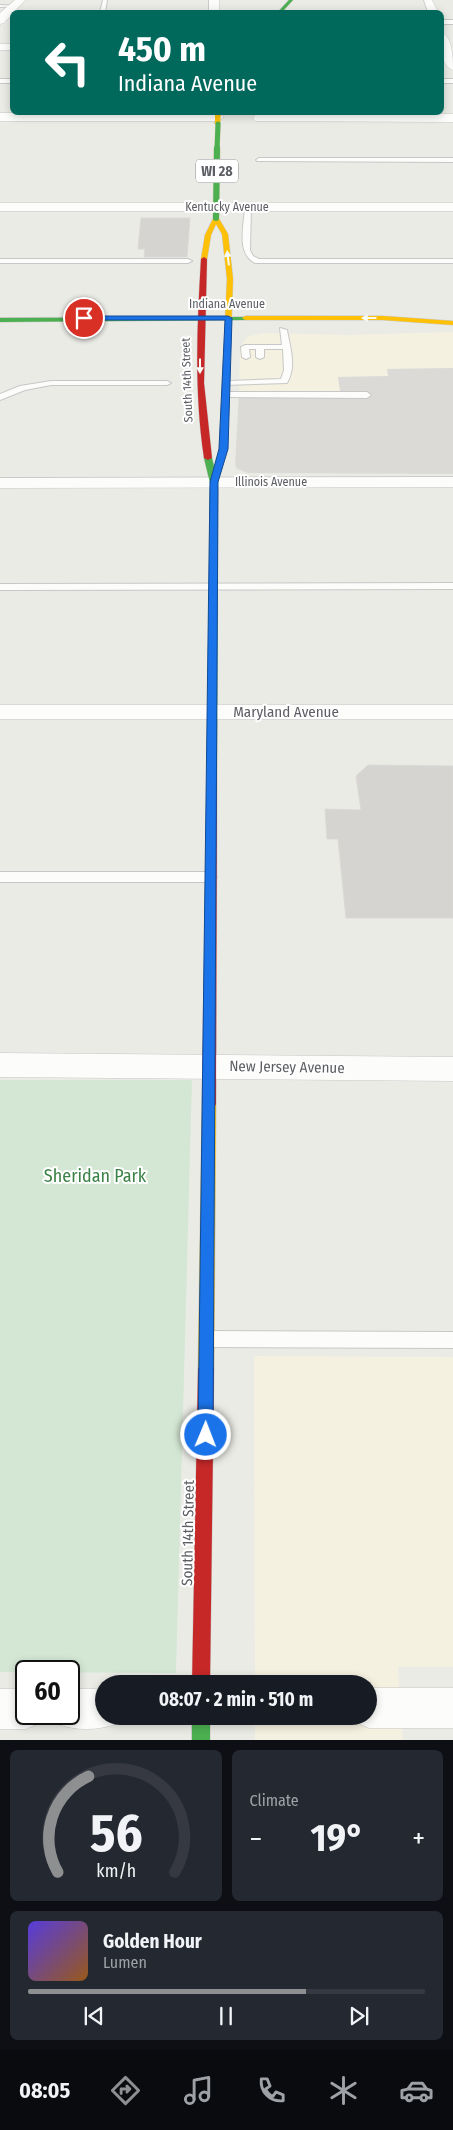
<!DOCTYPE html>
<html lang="en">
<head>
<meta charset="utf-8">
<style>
  body { margin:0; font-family:"Fira Sans Condensed",sans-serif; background:#242831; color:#f1f3f6; height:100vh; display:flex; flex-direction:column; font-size:19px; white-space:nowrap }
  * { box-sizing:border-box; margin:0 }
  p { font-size:16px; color:#9ea1a6 }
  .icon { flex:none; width:28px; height:28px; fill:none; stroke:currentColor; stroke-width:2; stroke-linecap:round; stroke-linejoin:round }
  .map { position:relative; height:1740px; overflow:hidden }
  .drawer { display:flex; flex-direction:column; gap:10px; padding:10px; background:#0d0f14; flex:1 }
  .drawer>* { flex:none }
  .top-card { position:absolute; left:10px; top:10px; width:434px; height:105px; border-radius:8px; box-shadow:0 2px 8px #0003; background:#00695c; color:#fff; overflow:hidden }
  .speed { position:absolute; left:15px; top:1660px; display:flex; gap:10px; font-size:25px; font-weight:700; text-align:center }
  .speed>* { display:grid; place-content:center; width:65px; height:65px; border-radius:50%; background:#171b24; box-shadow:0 2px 8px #0003; line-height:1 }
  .speed .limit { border:2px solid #111; border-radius:8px; background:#fff; color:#111 }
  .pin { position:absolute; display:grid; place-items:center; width:42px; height:42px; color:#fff; margin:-21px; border:2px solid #fff; border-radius:50%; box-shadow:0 1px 5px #0007 }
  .me { position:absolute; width:55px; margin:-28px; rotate:1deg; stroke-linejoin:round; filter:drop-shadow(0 0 4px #0008) }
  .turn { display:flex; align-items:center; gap:18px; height:105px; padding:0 25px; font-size:22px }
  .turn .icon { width:65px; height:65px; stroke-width:2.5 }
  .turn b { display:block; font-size:35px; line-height:42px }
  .big { font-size:38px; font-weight:700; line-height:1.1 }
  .drawer .card { flex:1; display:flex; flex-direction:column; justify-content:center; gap:8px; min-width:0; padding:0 18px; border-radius:8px; background:#242831 }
  .drawer .dial { align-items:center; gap:0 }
  .dial svg { height:130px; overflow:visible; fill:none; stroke:#363941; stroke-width:7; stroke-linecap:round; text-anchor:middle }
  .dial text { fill:#f1f3f6; stroke:none }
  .song { display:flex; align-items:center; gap:15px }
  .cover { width:60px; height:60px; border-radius:8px; background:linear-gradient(135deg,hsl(250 70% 55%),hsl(30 70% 35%)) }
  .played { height:5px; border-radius:2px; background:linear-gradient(90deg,#8e8f91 70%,#363941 70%) }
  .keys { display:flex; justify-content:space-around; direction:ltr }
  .heat { display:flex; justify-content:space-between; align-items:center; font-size:28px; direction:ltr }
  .drawer .tiles { flex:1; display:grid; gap:10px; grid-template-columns:1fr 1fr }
  .card:last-child { grid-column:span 2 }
  .trip { position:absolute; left:95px; top:1675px; width:282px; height:50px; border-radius:25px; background:#171b24; box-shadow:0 2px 8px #0003; font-weight:700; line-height:50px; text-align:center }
  .dock { display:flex; height:80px; justify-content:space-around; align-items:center; background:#090b0e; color:#9ea1a6 }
  .dock .icon { width:35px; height:35px }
  .dock .current { color:#8e8f91 }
  .dock b { font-size:22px; color:#f1f3f6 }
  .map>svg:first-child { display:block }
  .commercial { fill:#f4f1e0 }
  .industrial { fill:#dbdad6 }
  .green { fill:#d4e7d4 }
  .building { fill:#d5d4d1; stroke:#dad9d6 }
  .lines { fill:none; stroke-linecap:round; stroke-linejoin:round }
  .lane-casing { stroke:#c7c7c7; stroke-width:2 }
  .street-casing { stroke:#c7c7c7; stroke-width:1 }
  .fast-casing { stroke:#c8c8c8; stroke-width:1 }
  .slow-casing { stroke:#c8c8c8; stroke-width:1 }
  .jam-casing { stroke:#c8c8c8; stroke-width:1 }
  .lane { fill:#fcfcfb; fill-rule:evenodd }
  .street { fill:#fcfcfb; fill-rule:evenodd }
  .fast { fill:#4caf50; fill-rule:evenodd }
  .slow { fill:#ffc107; fill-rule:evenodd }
  .jam { fill:#c62828; fill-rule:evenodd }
  .fast-bridge-far1-casing { stroke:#d1ccb6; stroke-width:5.5; stroke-linecap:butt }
  .fast-bridge-casing { stroke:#d1ccb6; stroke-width:7; stroke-linecap:butt }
  .fast-bridge-far1 { stroke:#4caf50; stroke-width:5 }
  .fast-bridge { stroke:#4caf50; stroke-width:6 }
  .oneway { fill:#f6fbf6 }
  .route { fill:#1a73e8; stroke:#114b97 }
  .labels { text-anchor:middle; stroke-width:4; stroke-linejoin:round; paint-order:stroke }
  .far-street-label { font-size:12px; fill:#5c5e63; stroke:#fff }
  .shield { fill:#fff; stroke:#8d8e92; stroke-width:1 }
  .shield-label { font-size:14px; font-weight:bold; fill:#5c5e63 }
  .street-label { font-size:15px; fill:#5c5e63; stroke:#fff }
  .near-park-label { font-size:18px; fill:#3c8246; stroke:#fff }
</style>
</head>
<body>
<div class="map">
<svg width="453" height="1740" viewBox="0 0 453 1740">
  <rect width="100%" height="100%" fill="#ebebe6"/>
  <path class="commercial" d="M 453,332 L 453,368 L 387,369 L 388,376 L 338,377 L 340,391 L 239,392 L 240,347 L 247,337 L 263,333 L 347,335 Z
    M 254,1356 L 453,1357 L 453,1667 L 398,1667 L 403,1740 L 255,1740 L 255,1716 L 369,1716 L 369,1684 L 255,1684 Z"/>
  <path class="industrial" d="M 453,368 L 453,474 L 248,473 L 237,469 L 235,465 L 239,392 L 340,391 L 338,377 L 388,376 L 387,369 Z"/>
  <path class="green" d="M 0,1080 L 192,1080 L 176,1673 L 0,1672 Z"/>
  <path class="building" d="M 141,218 L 190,218 L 187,257 L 144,257 L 145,249 L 138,249 Z
    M 368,765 L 453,766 L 453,918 L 346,918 L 338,839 L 327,839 L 325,809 L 361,810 L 356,776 Z"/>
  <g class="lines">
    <g class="lane-casing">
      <path id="lane" d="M 103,0 L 107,0 L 105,12 L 100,12 Z
        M 0,5 L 19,6 L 0,7 Z
        M 441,20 L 453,20 L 453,24 L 441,24 Z
        M 0,79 L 12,79 L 12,83 L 0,83 Z
        M 441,79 L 453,79 L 453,83 L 441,83 Z
        M 259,158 L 453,158 L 453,162 L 257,161 L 256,160 Z
        M 248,205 L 251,207 L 250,250 L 253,256 L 259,259 L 453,259 L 453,263 L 255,263 C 236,253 244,226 245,207 Z
        M 0,259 L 188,259 L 192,261 L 188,263 L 0,263 Z
        M 280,328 L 287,330 C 290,348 297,366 287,383 L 224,385 L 223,383 L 227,381 L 281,379 L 284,370 L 283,349 L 264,349 L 264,357 L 260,359 L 256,357 L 256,349 L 249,349 L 250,357 L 246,359 L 242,357 L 241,347 L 245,345 L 282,345 Z
        M 51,381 L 167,381 L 171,383 L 167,385 L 51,385 L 25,390 L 0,400 L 0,394 L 20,386 Z
        M 227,392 L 367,392 L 371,395 L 367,398 L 224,397 L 223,395 Z
        M 453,583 L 453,589 L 0,590 L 0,584 Z
        M 0,872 L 211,872 L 215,874 L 217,877 L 215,880 L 211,882 L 0,882 Z
        M 210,1331 L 453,1332 L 453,1348 L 210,1347 L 204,1345 L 202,1339 L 204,1333 Z"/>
    </g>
    <g class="street-casing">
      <path id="street" d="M 15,0 L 25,0 L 4,23 L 0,24 L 0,13 Z
        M 209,0 L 219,0 L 219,12 L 209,12 Z
        M 424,0 L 432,0 L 438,12 L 428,12 Z
        M 441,32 C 453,37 453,59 453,70 C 440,66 441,43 441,32 Z
        M 0,44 L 12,44 L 12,50 L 0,50 Z
        M 0,113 L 218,113 L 224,117 L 218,121 L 0,121 Z
        M 259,114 L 453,114 L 453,122 L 255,121 L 253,118 L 255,115 Z
        M 0,203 L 453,203 L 453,211 L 0,211 Z
        M 453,477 L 453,487 L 0,488 L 0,478 Z
        M 0,705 L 453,705 L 453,719 L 0,719 Z
        M 0,1053 L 453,1057 L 453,1081 L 0,1077 Z
        M 369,1688 L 453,1688 L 453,1728 L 369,1728 L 355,1722 L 353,1716 L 369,1716 Z
        M 0,1689 L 26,1689 L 26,1714 L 44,1714 L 40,1723 L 26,1729 L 0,1729 Z
        M 69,1689 L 104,1689 L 104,1716 L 121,1716 L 118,1723 C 98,1731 75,1731 55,1723 L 51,1714 L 69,1714 Z"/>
    </g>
    <g class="fast-casing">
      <path id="fast" d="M 289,0 L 293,0 L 282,12 L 278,12 Z
        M 247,317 L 248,318 L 245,320 L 0,322 L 0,318 Z
        M 205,456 L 212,458 L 218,483 L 217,772 L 212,776 L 207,772 L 210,483 L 204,458 Z
        M 192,1716 L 210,1716 L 210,1740 L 192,1740 Z"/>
    </g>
    <g class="slow-casing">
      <path id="slow" d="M 215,112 L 221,112 L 220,125 L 215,124 Z
        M 214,217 L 218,217 L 228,234 L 233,279 L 227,449 L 218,483 L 214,485 L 210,483 L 219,449 L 227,279 L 222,234 L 216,224 L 211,235 L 207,259 L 204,261 L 201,259 L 205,235 Z
        M 383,316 L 453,321 L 453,325 L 383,320 L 245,320 L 242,318 L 245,316 Z
        M 209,1099 L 214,1100 L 216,1104 L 214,1369 L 211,1374 L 206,1376 L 201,1374 L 198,1369 L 202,1104 L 204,1100 Z"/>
    </g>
    <g class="jam-casing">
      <path id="jam" d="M 204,257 L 207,259 L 204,383 L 212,458 L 208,460 L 204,458 C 194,391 197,326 201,259 Z
        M 212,768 L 217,772 L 216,1104 L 214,1108 L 209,1109 L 204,1108 L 202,1104 L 207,772 Z
        M 206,1362 L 211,1364 L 214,1369 L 210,1684 L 192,1684 L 198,1369 L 201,1364 Z"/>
    </g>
    <use href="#lane" class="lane"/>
    <use href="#street" class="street"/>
    <use href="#fast" class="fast"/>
    <use href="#slow" class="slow"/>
    <use href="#jam" class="jam"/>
    <g class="fast-bridge-far1-casing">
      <path id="fast-bridge-far1" d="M 217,150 L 218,124"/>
    </g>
    <g class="fast-bridge-casing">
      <path id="fast-bridge" d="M 216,218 L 217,148"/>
    </g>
    <use href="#fast-bridge-far1" class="fast-bridge-far1"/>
    <use href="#fast-bridge" class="fast-bridge"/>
  </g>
  <defs><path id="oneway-solid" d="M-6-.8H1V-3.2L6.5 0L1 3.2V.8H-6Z" transform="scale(1.25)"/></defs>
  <g class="oneway">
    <use href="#oneway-solid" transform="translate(228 258) rotate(-97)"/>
    <use href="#oneway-solid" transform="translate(369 318) rotate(-180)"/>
    <use href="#oneway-solid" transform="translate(200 366) rotate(90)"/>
  </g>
  <path class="route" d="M 228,316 L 232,318 L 228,449 L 218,482 L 213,1435 L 211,1441 L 206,1443 L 200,1441 L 198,1435 L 210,482 L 219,449 L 225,320 L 84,320 L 80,318 L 84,316 Z"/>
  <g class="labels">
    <g class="far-street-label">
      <text x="227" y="211">Kentucky Avenue</text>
      <text x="227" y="308">Indiana Avenue</text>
      <text transform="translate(187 380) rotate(-92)" y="4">South 14th Street</text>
      <text x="271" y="486">Illinois Avenue</text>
    </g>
    <rect class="shield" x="196" y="159.5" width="42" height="23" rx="4"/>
    <g class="shield-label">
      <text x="217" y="176">WI 28</text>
    </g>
    <g class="street-label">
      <text x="286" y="717">Maryland Avenue</text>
      <text transform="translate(287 1067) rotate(1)" y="5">New Jersey Avenue</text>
      <text transform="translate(188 1533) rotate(-89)" y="5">South 14th Street</text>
    </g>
    <g class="near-park-label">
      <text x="95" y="1182">Sheridan Park</text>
    </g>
  </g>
</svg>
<div class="speed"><div class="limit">60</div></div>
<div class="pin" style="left:84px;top:318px;background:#d93025"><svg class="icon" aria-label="arrive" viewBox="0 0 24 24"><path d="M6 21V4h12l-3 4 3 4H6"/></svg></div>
<svg class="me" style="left:206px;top:1435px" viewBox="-20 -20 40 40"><circle r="17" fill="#1a73e8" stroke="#fff" stroke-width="3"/><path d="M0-11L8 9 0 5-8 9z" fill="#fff"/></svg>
<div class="trip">08:07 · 2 min · 510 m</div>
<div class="top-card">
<div class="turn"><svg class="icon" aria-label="left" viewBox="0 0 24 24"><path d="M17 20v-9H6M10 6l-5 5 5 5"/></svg><div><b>450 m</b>Indiana Avenue</div></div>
</div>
</div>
<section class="drawer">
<div class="tiles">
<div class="card dial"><svg viewBox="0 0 100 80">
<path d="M14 69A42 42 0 1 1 86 69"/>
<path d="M14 69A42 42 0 0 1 33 10" stroke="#8e8f91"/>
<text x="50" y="56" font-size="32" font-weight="700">56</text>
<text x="50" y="72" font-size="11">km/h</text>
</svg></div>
<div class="card"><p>Climate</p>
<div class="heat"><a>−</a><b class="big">19°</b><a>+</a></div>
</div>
<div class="card">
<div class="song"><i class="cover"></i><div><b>Golden Hour</b><p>Lumen</p></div></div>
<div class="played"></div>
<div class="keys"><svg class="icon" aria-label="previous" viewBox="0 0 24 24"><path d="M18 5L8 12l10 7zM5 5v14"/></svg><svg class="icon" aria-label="pause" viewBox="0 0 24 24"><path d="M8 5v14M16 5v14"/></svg><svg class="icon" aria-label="next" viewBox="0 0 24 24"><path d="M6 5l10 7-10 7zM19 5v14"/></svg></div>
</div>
</div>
</section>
<nav class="dock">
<b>08:05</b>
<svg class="icon current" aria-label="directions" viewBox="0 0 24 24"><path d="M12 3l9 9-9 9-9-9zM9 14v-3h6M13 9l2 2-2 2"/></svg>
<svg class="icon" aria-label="music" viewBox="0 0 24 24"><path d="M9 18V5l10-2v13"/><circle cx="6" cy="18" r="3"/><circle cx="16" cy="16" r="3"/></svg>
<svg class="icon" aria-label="phone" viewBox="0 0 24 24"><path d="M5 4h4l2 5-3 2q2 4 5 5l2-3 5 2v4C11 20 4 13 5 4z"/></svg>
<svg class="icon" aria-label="climate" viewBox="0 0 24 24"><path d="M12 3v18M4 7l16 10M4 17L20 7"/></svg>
<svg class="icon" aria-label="car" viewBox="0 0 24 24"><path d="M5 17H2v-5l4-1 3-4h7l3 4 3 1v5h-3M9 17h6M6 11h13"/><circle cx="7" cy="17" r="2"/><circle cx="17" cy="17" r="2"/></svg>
</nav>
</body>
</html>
